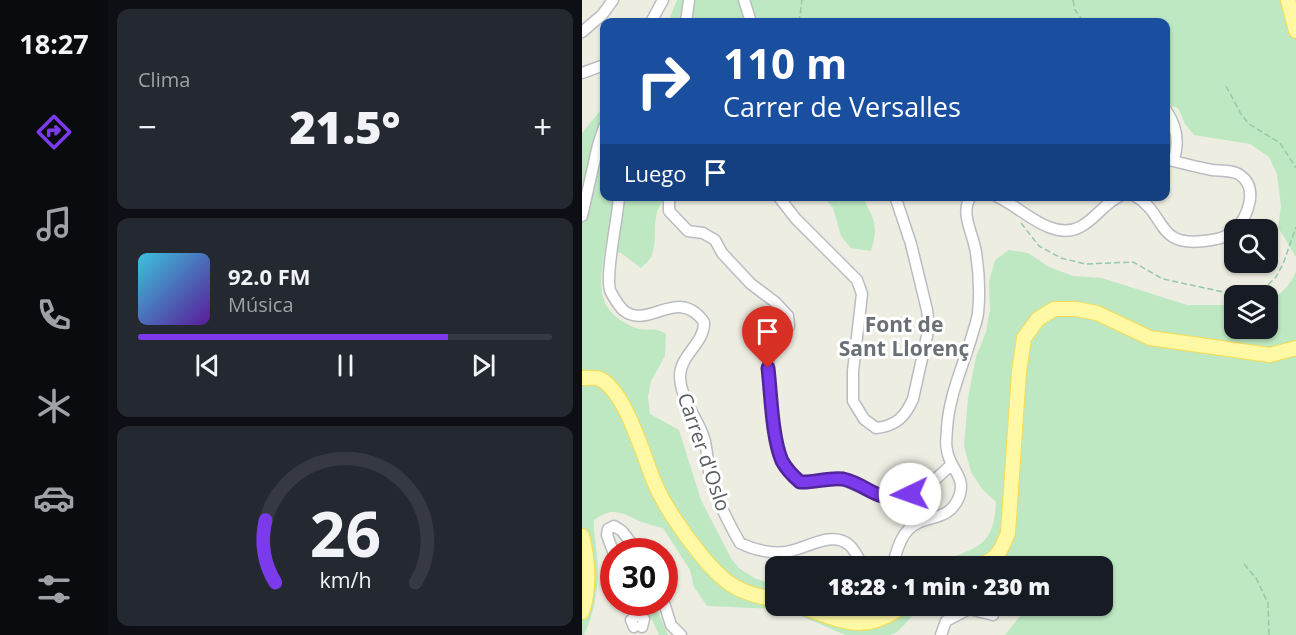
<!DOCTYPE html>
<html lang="es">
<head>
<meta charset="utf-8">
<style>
  body { margin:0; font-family:"Open Sans",sans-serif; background:#242831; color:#f1f3f6; height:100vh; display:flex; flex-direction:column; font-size:22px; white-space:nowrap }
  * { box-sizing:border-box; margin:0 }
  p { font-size:20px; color:#9ea1a6 }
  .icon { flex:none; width:33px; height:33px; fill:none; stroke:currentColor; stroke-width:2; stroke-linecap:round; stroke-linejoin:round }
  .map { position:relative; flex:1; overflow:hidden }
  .panel { display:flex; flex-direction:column; gap:9px; padding:9px; background:#0d0f14; width:474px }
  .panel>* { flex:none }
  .top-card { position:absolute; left:18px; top:18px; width:570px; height:183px; border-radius:12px; box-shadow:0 2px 4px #0004; background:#1a4fa0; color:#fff; overflow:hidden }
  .controls { position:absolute; left:642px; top:219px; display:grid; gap:12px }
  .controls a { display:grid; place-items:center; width:54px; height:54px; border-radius:12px; background:#171b24; box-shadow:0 2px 4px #0004; font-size:30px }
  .speed { position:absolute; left:18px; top:538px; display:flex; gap:12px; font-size:30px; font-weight:700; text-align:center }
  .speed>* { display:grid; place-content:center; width:78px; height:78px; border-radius:50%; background:#171b24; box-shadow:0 2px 4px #0004; line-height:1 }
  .speed .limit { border:9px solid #d22; background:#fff; color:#111 }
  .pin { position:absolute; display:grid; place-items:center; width:51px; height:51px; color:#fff; margin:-62px -26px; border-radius:50% 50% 50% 0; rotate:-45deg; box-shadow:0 0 6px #0007 }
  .pin .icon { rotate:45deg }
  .me { position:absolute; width:66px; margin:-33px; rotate:267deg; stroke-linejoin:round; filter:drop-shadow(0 0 4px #0008) }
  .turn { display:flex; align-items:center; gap:21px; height:126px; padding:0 24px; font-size:27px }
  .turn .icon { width:78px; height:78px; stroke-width:2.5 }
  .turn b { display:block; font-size:42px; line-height:51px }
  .then { display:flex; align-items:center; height:57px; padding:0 24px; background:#0003; gap:12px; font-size:22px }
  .big { font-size:45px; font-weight:800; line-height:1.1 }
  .panel .widget { flex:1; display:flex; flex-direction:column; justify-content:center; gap:9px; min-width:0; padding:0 21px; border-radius:12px; background:#242831 }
  .panel .dial { align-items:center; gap:0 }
  .dial svg { height:156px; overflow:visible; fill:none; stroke:#363941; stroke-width:7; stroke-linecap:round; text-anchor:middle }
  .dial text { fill:#f1f3f6; stroke:none }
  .song { display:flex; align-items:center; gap:18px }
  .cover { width:72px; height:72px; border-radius:9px; background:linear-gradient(135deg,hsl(190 70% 55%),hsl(270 70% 35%)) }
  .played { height:6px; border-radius:3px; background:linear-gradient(90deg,#7c3aed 75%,#363941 75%) }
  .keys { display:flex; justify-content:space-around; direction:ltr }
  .heat { display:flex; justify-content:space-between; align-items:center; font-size:33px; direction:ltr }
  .trip { position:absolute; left:183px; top:556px; width:348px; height:60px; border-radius:12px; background:#171b24; box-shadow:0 2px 4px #0004; font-weight:800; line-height:60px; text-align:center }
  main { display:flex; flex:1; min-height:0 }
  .dock { display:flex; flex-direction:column; width:108px; justify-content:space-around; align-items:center; background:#090b0e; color:#9ea1a6 }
  .dock .icon { width:42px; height:42px }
  .dock .active { color:#7c3aed }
  .dock b { font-size:27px; color:#f1f3f6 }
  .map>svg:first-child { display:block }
  .green { fill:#bde8c1 }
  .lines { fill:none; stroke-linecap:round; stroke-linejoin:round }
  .minor-casing { stroke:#babcc2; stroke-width:13 }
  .major-casing { stroke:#f9db50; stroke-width:16 }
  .path { stroke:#95c9a9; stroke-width:1.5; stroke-dasharray:6 3; stroke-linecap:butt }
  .minor { stroke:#fff; stroke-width:10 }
  .major { stroke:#fff9a6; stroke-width:14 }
  .route-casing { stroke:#51269a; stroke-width:15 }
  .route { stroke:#7c3aed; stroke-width:10 }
  .labels { text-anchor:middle; stroke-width:6; stroke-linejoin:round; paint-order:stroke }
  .street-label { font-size:20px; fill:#5a5e64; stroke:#fff }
  .neighbourhood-label { font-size:21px; font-weight:bold; fill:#6b7076; stroke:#fff }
</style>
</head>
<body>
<main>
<nav class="dock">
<b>18:27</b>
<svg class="icon active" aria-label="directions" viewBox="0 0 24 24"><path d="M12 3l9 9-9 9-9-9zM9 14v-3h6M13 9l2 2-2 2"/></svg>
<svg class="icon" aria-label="music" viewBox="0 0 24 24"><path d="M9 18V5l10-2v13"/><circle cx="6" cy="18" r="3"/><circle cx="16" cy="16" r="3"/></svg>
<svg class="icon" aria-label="phone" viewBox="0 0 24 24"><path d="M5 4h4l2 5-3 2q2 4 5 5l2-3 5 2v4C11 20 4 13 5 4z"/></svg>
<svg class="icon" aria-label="climate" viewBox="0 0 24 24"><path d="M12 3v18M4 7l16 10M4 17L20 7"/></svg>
<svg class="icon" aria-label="car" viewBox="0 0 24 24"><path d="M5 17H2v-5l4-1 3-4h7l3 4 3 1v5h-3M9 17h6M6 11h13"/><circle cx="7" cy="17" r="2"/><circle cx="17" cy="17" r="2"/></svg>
<svg class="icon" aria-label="filters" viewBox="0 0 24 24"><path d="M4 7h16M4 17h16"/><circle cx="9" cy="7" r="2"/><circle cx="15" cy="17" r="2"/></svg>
</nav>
<section class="panel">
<div class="widget"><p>Clima</p>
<div class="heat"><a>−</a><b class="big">21.5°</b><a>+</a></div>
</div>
<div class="widget">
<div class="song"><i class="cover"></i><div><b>92.0 FM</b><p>Música</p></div></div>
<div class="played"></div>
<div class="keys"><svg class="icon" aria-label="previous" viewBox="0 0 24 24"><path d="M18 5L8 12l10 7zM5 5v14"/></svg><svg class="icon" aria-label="pause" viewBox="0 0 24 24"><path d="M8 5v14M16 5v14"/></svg><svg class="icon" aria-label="next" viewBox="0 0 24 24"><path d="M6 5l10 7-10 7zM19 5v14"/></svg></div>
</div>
<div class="widget dial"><svg viewBox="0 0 100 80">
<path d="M14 69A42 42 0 1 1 86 69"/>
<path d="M14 69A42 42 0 0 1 9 37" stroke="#7c3aed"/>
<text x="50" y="56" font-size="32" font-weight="700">26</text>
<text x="50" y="72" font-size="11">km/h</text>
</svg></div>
</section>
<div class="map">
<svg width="714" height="635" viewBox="0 0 714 635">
  <rect width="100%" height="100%" fill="#eeede2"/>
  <path class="green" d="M 95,0 L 714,0 L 714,257 L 696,227 L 699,206 L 695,174 L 687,157 L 668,144 L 612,135 L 603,124 L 596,108 L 584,104 L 584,22 L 86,22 Z
    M 22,106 L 22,196 L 84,197 C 66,216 78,237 69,257 C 67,261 62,265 59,268 L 39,253 L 23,249 C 19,276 12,304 40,321 C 45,324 52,328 57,329 C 70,331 72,327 84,334 L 83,356 L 69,381 L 66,397 L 68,414 L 97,430 L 119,500 L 149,558 L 157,568 L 172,578 L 193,585 L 194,606 L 244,606 L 260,615 L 280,618 L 295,616 L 308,606 L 338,606 L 324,623 L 315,632 L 308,635 L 263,635 L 210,612 L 195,609 L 125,606 L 112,587 L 108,570 L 81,528 C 73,526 65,524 57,521 C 38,512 31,507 12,520 C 11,530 13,537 14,547 C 18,578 15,607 2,635 L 0,635 L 0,133 Z
    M 242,197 L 283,197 C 283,204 287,209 290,216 C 295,229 293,238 289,251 L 269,248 L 259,236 L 251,208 Z
    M 427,250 L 446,253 L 467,267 L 491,276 L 520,278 L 605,305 L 652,305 L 652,328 L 686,328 L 686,300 C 699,296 708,285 714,272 L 714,635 L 423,635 L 446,606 L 520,606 L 520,567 L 349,567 C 385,546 412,556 414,502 L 400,489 L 389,472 L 382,446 L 386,398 L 394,357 L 404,332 L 408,309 L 407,282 L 413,260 Z
    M 62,603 L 72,603 L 86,635 L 77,635 Z"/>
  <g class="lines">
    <g class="minor-casing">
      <path id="minor" d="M 162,0 L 169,22
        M 69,22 L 81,0
        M 104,22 L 107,0
        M 0,32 L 20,15 L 31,0
        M 0,73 L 22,65
        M 584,110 C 594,125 598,143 591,161
        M 584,159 C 599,163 614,167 630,170 C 639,171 651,170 658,175 C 677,188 666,216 653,230
        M 37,196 C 36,218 23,274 28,290 C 30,295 37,306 41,310 C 66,331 96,285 122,322 C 123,343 98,355 98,376 C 98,397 114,416 121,435 C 127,450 124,466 129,480 C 136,502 147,524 158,543 C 172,550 193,555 208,551 C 225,548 249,531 266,544 C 273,549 277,559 281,567
        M 87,196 L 87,211 L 106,231 L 121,233 L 133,240 L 140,253 L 169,284 L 193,302 L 206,316 L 207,326 L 187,356 L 186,368 C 189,394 190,438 200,461 C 205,470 211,476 218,482 L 260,479 L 295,495 L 316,498 L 345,487 L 369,465
        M 196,196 L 214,219 L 275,280 L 280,294 L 271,371 L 271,401 L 282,419 L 294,428 C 314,426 323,417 331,399 L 347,327 L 345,310 L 329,244 L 313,196
        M 414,196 C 439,207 470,242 498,227 C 514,219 521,204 538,196
        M 553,196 C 585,214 573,247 622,241 C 633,240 645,238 652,230
        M 0,216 L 16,145 L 22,127
        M 32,554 L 25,535 L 26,529 L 32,526 L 40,531 L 56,552
        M 309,567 C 315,555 316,540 326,530 C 342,513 366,524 377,497 C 385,477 367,468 365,450 C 363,443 365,435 365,428 C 367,397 380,368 389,339 C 391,331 395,322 396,313 C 398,294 397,272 394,253 C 392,235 377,213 389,196
        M 82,603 L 89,625 L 99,635
        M 55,615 L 62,619 L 60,627
        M 52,627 L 49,620 L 55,615
        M 359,635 L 364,621 L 387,609 L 411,615"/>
    </g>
    <g class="major-casing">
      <path id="major" d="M 706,0 L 714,31
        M 0,378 C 5,378 14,377 18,379 C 43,391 61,454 71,479 C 82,508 119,560 143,580 C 157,592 176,596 194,600
        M 0,536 C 6,559 8,589 0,612
        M 390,567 C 413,562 418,554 426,533 L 437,372 L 442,338 L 456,319 L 472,309 L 494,309 L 515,313 L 568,338 L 688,355 L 714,348
        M 217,606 C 260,621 282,635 321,606"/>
    </g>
    <path class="path" d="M 491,0 L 493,10 L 502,22
      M 217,22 L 220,0
      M 644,86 L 659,114 L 667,124 L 698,143 L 714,168
      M 439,223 L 457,246 L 479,258 L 503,264 L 551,262 L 581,279 L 646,293 L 670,292 L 684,287 L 694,277 L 701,264 L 714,227
      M 662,564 L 674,578 L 686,603 L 687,635"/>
    <use href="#minor" class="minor"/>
    <use href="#major" class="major"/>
  </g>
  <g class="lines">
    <g class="route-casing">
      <path id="route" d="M 186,368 C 189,394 190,438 200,461 C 205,470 211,476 218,482 C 232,483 247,477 261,479 C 288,485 294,505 328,494"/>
    </g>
    <use href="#route" class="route"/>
  </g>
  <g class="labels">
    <g class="street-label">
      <text transform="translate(122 452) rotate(71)" y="7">Carrer d'Oslo</text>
    </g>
    <g class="neighbourhood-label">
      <text x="322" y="332">Font de<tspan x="322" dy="24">Sant Llorenç</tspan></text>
    </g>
  </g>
</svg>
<div class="controls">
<a><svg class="icon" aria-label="search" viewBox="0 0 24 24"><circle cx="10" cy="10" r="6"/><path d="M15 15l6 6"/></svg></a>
<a><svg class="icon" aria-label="layers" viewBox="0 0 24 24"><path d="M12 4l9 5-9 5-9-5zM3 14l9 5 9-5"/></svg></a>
</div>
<div class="speed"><div class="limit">30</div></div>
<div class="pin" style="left:186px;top:368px;background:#d93025"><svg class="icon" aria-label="arrive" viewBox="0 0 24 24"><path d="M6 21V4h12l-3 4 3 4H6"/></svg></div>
<svg class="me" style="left:328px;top:494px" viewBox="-20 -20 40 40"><circle r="19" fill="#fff"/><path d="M0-13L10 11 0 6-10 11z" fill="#7c3aed"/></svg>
<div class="trip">18:28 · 1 min · 230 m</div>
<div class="top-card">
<div class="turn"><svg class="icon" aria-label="right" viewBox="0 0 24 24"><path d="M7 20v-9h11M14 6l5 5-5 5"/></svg><div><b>110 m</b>Carrer de Versalles</div></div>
<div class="then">Luego<svg class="icon" aria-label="arrive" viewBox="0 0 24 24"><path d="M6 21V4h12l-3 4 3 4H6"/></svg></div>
</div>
</div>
</main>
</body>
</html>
